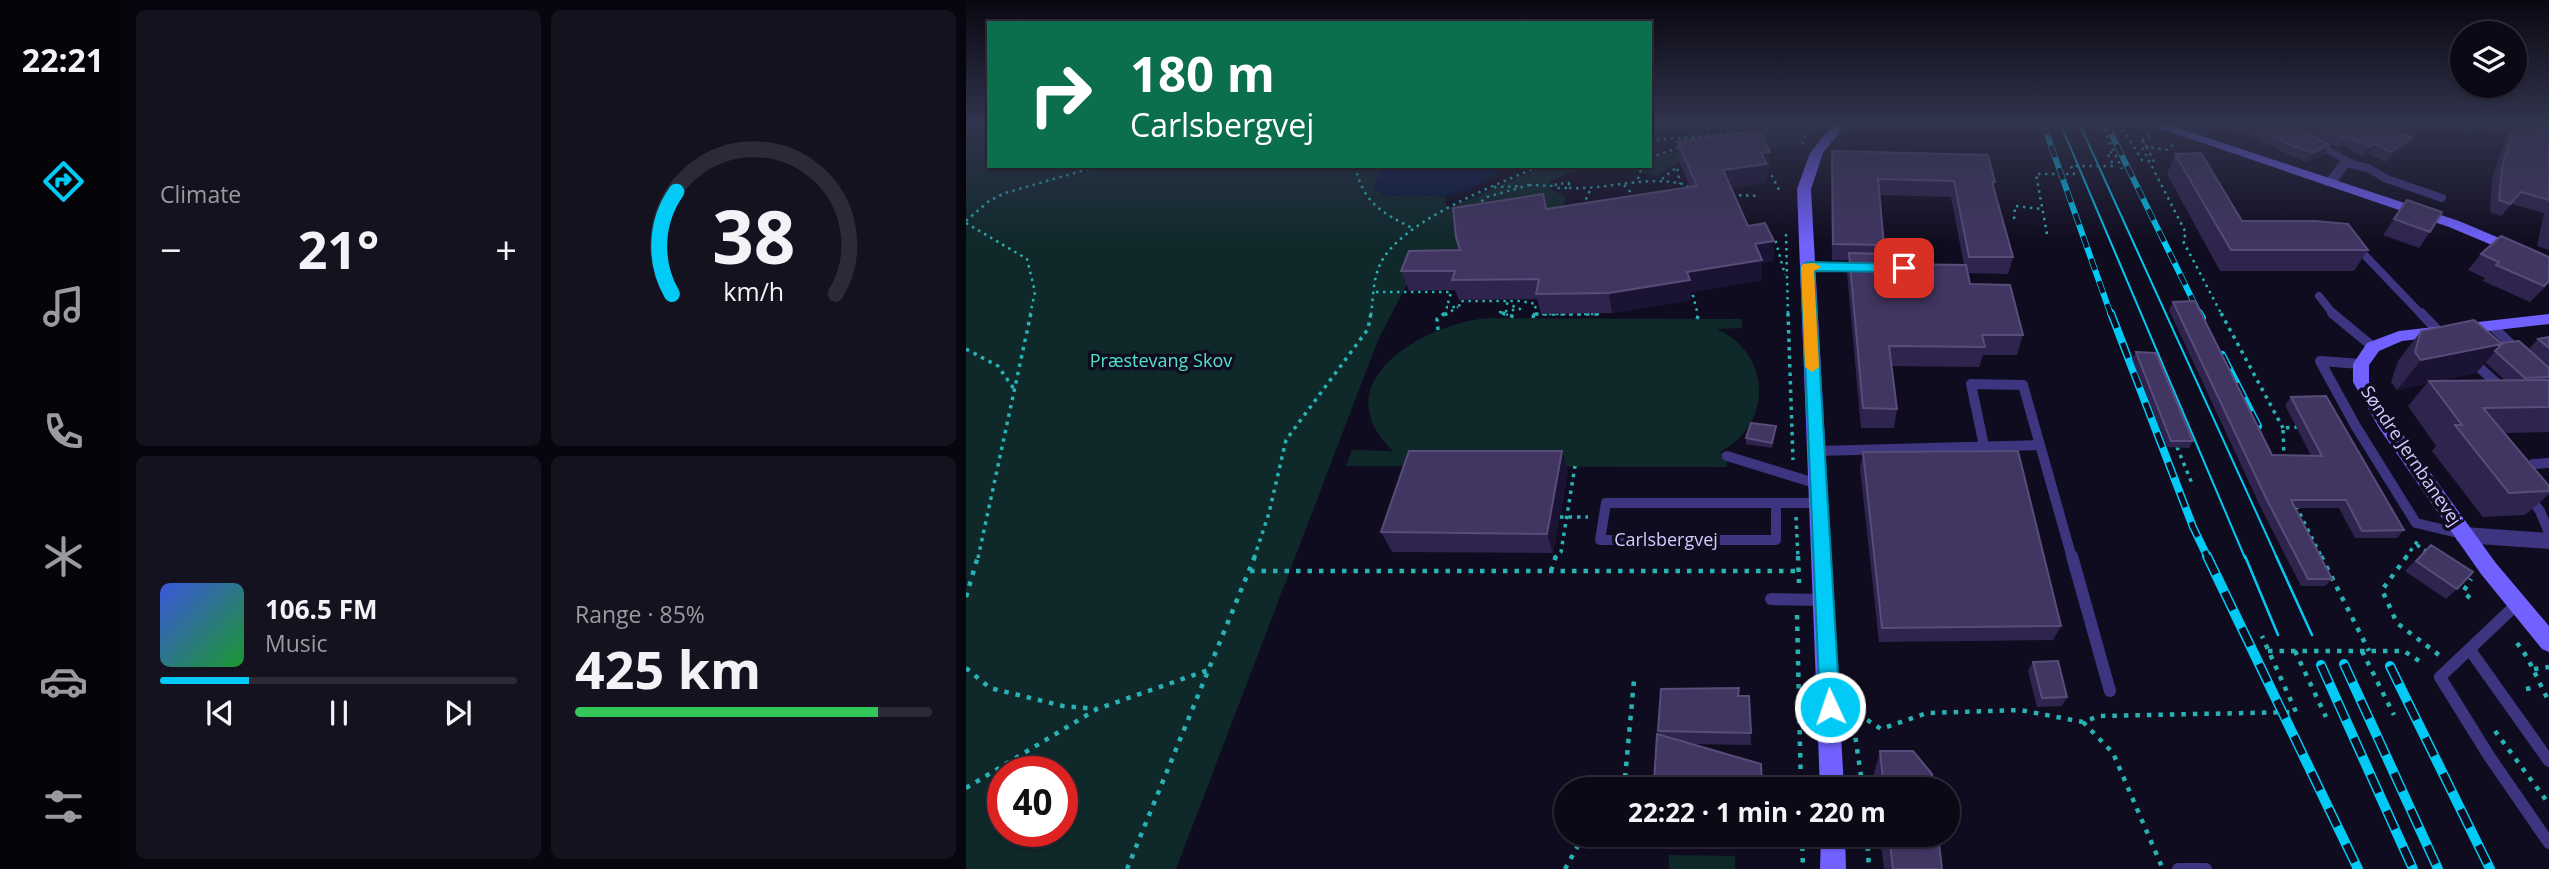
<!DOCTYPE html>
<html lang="en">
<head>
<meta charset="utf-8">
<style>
  body { margin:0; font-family:"Open Sans",sans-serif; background:#151220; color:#f1f3f6; height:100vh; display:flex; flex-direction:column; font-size:26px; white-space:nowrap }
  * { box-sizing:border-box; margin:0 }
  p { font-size:23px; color:#9a9aa1 }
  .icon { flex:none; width:38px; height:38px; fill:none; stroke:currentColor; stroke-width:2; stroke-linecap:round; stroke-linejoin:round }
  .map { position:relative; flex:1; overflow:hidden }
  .details { display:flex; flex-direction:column; gap:10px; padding:10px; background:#07050d; width:840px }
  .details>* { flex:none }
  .guide { position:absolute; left:21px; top:21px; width:665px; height:147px; border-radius:0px; box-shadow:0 2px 5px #0004,0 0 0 2px #2c2a36; background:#0b6e4f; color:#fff; overflow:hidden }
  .fabs { position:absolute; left:1484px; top:21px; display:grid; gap:14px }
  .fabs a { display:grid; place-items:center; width:77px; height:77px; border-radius:50%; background:#0c0917; box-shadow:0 2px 5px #0004,0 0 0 2px #2c2a36; font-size:35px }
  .speed { position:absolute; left:21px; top:756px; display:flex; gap:14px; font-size:35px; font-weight:700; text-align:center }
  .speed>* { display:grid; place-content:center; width:91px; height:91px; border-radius:50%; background:#0c0917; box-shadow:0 2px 5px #0004,0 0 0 2px #2c2a36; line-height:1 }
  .speed .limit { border:10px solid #d22; background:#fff; color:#111 }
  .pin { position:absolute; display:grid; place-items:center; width:60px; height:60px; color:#fff; margin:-30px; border-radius:14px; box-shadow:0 4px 10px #0006 }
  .me { position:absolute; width:77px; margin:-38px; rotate:357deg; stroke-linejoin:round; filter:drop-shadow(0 0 5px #0008) }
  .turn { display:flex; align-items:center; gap:24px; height:147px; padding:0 28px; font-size:32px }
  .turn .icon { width:91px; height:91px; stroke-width:2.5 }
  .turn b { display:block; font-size:49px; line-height:60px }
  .big { font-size:52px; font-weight:700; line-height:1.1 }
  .details .card { flex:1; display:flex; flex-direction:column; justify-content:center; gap:10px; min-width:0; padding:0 24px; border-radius:10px; background:#151220 }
  .details .dial { align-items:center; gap:0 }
  .dial svg { height:182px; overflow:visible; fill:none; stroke:#2c2a36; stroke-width:7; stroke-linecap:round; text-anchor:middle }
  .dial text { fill:#f1f3f6; stroke:none }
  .song { display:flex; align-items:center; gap:21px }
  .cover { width:84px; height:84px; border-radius:10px; background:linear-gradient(135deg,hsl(230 70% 55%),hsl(130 70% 35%)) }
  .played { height:7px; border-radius:4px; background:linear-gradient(90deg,#00caf5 25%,#2c2a36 25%) }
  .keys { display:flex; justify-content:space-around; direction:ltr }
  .heat { display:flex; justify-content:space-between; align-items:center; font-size:38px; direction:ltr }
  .charge { height:10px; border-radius:5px; background:linear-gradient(90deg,#34c759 85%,#2c2a36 0) }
  .details .tiles { flex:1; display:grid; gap:10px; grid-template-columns:repeat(2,1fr) }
  .trip { position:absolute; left:588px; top:777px; width:406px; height:70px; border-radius:35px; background:#0c0917; box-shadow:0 2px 5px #0004,0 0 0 2px #2c2a36; font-weight:700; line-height:70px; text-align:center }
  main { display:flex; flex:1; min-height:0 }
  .dock { display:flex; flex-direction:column; width:126px; justify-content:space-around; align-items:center; background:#050409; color:#9a9aa1 }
  .dock .icon { width:49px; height:49px }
  .dock .selected { color:#00caf5 }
  .dock b { font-size:32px; color:#f1f3f6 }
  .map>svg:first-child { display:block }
  .green { fill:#0f282a; fill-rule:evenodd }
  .water { fill:#07173d }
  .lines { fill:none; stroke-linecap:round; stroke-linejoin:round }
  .path-far2 { stroke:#29b2b4; stroke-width:2.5; stroke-dasharray:2.5 4.5; stroke-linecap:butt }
  .path-far1 { stroke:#29b2b4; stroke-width:3.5; stroke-dasharray:3.5 5; stroke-linecap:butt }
  .path { stroke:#29b2b4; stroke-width:4.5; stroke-dasharray:4.5 7; stroke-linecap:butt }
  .lane-far2 { stroke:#3d3580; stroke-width:8 }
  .lane-far1 { stroke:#3d3580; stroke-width:10 }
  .lane { stroke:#3d3580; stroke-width:12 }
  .street { fill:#3d3580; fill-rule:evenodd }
  .secondary { fill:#7161ff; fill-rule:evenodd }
  .tram-far1 { stroke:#00caf5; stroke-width:2 }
  .tram { stroke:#00caf5; stroke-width:2.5 }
  .rail-far2-casing { stroke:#00caf5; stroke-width:6 }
  .rail-far1-casing { stroke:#00caf5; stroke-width:8 }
  .rail-casing { stroke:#00caf5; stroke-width:10 }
  .rail-far2 { stroke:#100c1f; stroke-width:4.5; stroke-dasharray:12; stroke-linecap:butt }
  .rail-far1 { stroke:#100c1f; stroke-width:5; stroke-dasharray:16; stroke-linecap:butt }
  .rail { stroke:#100c1f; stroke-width:7; stroke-dasharray:20; stroke-linecap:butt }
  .wall { fill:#2f244e; fill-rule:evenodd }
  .shaded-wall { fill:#1b1333 }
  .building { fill:#413561; stroke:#584d7a; stroke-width:2 }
  .route { fill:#00caf5; stroke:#00839f; stroke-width:2 }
  .slow { fill:#f59e0b }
  .labels { text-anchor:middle; stroke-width:7; stroke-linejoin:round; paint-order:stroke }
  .park-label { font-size:18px; fill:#53e2c9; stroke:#100c1f }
  .street-label { font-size:18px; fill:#d4caff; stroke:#100c1f }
</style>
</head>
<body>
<main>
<nav class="dock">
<b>22:21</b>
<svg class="icon selected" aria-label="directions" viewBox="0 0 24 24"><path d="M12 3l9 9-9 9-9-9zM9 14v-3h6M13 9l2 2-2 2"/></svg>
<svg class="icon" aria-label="music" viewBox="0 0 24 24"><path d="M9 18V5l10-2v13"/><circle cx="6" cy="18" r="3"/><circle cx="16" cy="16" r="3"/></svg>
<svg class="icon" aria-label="phone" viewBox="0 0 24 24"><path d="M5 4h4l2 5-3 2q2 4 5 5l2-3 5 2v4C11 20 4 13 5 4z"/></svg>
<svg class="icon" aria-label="climate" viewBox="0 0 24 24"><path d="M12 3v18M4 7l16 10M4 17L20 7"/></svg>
<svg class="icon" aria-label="car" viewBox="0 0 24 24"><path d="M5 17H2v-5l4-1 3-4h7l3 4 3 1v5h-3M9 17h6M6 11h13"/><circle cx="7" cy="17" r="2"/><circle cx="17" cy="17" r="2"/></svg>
<svg class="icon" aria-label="filters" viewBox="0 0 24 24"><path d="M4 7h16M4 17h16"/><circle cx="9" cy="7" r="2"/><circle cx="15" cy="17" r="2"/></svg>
</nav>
<section class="details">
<div class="tiles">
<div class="card"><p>Climate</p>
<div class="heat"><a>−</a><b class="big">21°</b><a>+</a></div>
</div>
<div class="card dial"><svg viewBox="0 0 100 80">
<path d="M14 69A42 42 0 1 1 86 69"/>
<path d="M14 69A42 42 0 0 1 16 24" stroke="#00caf5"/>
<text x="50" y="56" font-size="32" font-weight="700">38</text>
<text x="50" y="72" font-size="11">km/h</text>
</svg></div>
<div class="card">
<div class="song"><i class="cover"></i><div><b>106.5 FM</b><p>Music</p></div></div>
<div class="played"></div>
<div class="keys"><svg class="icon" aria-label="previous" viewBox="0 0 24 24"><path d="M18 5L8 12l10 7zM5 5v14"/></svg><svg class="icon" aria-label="pause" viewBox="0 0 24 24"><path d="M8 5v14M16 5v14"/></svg><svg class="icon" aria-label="next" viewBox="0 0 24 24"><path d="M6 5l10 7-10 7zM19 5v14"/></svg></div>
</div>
<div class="card"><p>Range · 85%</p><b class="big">425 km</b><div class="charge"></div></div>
</div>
</section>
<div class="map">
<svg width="1583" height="869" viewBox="0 0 1583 869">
  <rect width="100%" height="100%" fill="#100c1f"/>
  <path class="green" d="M 0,123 L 23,123 L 23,166 L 413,166 L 421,197 L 445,193 L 479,197 L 481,209 L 579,166 L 673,166 L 669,171 C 642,165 608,167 584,182 L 583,188 L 600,197 L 596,207 L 496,257 L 449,269 L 412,340 L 210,869 L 0,869 ZM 37,772 L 96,772 L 96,831 L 37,831 Z
    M 836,123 L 844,123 L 833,145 L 719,157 L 691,176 L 674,172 L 678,166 L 684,166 L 688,158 L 712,151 L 730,137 L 801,133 Z
    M 523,318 L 776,319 L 776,328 L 751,329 C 807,355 807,426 752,453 L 762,453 L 761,467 L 380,466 L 386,450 L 427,451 C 355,383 458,323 523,318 Z
    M 703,855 L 769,856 L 769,869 L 703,869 Z"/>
  <path class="water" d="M 684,123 L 817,123 L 796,127 L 742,126 L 684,131 Z
    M 413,166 L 543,166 C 524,177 499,196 477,196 C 455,197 444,193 421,197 L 407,188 L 413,175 Z"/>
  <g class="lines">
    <path class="path-far2" d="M 1135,123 L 1156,169
      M 1153,123 L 1176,160 L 1188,162 L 1181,147
      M 0,131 L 3,123
      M 792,132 L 831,123
      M 1182,133 L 1177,140 L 1181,147 L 1202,150 L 1206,145 L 1204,143
      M 1184,137 L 1177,142 L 1177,149 L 1220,233 L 1217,241 L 1256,315
      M 684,140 L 778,133
      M 836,144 L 844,123
      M 684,158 L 714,147
      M 389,166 C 398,204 415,212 448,229
      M 798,177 L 806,176 L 813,190
      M 672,179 L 676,166
      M 696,179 L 711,167 L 714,184
      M 603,183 L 603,188 L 589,188 L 590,184 Z
      M 563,185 L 589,186
      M 658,185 L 670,198
      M 528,187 L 556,186
      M 603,188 C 643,190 681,174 721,185 L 723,191
      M 766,195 L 794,196
      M 510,206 L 521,197 L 563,185
      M 617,206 L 624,190
      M 1048,219 L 1049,206 L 1076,209
      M 0,221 L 23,201 L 39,193 L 133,166
      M 0,223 L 61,259 L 69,292 L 64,315
      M 820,234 L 822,315
      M 1081,234 L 1070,174 L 1108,174 L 1105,166 L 1148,166 L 1141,153 L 1148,152
      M 804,240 L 809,239 L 819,275
      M 725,288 L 732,315
      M 410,292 L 485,292 L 481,307
      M 540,303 L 554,309 L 534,312 L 542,315
      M 569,314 L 633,314
      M 405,315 C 407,299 407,281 413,267 C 429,223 532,184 574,166
      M 478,315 L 481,307 L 493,307 L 494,301 L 554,301 L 570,304 L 568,315
      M 479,315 L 492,307"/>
    <path class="path-far1" d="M 536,313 L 552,318
      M 822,313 L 827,460
      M 1255,313 L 1317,428
      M 569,314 L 633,314
      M 478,315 L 482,313
      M 567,318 L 568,313
      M 731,319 L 733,313
      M 472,330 L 471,319 L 479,313
      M 0,349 L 32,366 L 48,389
      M 1211,447 L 1227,486
      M 1318,459 L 1317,428 L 1334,427
      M 1330,506 L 1356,558
      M 594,517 L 622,517
      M 830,517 L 832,558
      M 1451,545 L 1463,553
      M 12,558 L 65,313
      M 288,558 L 303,513 L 320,440 L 402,329 L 405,313
      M 588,558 L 595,552 L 609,466
      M 1439,558 L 1454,538"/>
    <path class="path" d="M 832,556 L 833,583
      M 1355,556 L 1403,651
      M 1441,556 L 1416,590 L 1431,623 L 1473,655
      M 284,571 L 835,571
      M 585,571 L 590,556
      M 0,597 L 12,556
      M 1504,598 L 1497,592 L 1505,579
      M 831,615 L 835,789
      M 1551,643 L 1561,657 L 1583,702
      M 1302,651 L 1438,651 L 1453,661
      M 1329,651 L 1360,717
      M 1396,651 L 1428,715
      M 0,668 L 24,688 L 97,706 L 131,709
      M 1568,669 L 1583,667
      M 1560,689 L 1571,687
      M 882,707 L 915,729 L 961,713 L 1054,710 L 1117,722 L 1133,716 L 1330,712 L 1296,636
      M 886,715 L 897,789
      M 1117,722 L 1147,753 L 1196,867
      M 1529,731 L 1583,804
      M 0,788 L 131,709 L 245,669
      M 658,789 L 668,680
      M 836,835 L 837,869
      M 901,835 L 903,869
      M 161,869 L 289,556
      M 599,869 L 614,842 L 622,835"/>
    <path class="lane-far2" d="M 1379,163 L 1402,168 L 1421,179 L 1476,198
      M 1390,246 L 1456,315
      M 841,266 L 893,267
      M 1353,296 L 1368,315"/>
    <path class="lane-far1" d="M 1366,313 L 1407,347
      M 1455,313 L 1477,336
      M 1526,326 L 1551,350
      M 1504,359 L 1537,389
      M 1395,364 L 1354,361 L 1389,425 L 1450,523 L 1496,534
      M 1018,446 L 1005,384 L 1057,385 L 1106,558
      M 850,451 L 1073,445
      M 761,456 L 852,484
      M 1567,464 L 1583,463
      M 1563,497 L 1574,511 L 1583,533
      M 640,503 L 810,503 L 810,540 L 634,540 Z
      M 810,503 L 852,503"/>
    <path class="lane" d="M 1106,556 L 1144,691
      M 805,599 L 857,600
      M 1551,604 L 1474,677 L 1523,756 L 1583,843
      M 1504,650 L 1583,761
      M 1212,869 L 1240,869"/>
    <path class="street" d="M 1307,123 L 1323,123 L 1387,160 L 1369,186 L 1359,186 L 1357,183 L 1374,161 Z
      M 1553,123 L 1570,123 L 1583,129 L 1583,138 Z
      M 1498,527 L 1583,533 L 1583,549 L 1498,543 L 1491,541 L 1488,535 L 1491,529 Z"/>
    <path class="secondary" d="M 868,123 L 881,123 L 857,153 L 845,189 L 878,789 L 854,789 L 831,189 L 844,153 Z
      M 1178,123 L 1197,123 L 1493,221 L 1583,259 L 1583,269 L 1483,227 Z
      M 1583,314 L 1583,324 L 1436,341 L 1413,351 L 1403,365 L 1403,382 L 1425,418 L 1529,562 L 1583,626 L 1583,652 L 1576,649 L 1515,574 L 1413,428 L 1387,382 L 1387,364 L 1401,343 L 1433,331 Z
      M 855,835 L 879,835 L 880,869 L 854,869 Z"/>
    <path class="tram-far1" d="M 1094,123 L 1279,558
      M 1113,123 L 1311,558"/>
    <path class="tram" d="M 1279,556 L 1312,635
      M 1310,556 L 1346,635"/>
    <g class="rail-far2-casing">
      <path id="rail-far2" d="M 1077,123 L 1145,315
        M 1140,123 L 1234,315"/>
    </g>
    <g class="rail-far1-casing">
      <path id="rail-far1" d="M 1145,313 L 1227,527 L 1242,558
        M 1233,313 L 1236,318
        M 1256,355 L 1292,426"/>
    </g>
    <g class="rail-casing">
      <path id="rail" d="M 1241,556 L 1392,869
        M 1378,664 L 1472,869
        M 1355,665 L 1447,869
        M 1424,666 L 1524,869"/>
    </g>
    <use href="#rail-far2" class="rail-far2"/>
    <use href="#rail-far1" class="rail-far1"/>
    <use href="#rail" class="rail"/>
  </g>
  <path class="wall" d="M 1258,123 L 1324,123 L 1363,145 L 1357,155 L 1341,162 L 1322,155 L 1284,134 L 1281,136 Z
    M 1329,123 L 1415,123 L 1440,147 L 1419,162 L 1403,154 L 1397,156 L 1377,146 L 1372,148 Z
    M 1488,123 L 1556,123 L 1555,124 L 1583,136 L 1583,250 L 1571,246 L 1578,213 L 1546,204 L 1535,216 L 1524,212 L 1526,179 L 1541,134 L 1543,131 L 1535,135 L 1514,125 L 1502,130 Z
    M 711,141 L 804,171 L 801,171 L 800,183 L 766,188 L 782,226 L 808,261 L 796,263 L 796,280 L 725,292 L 725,300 L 646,313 L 575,314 L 571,299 L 493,300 L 489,290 L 443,291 L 435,271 L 494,250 L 580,209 L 724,187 L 713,161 Z
    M 866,151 L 1029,182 L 1028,188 L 1047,257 L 1042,274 L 1002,273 L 1004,284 L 1057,335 L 1051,355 L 1017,355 L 1013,367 L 926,366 L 931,409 L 928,428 L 895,428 L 881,273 L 883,260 L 866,260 L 865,167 ZM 913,195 L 985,197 L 998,265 L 920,264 L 916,254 L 918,245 Z
    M 1209,154 L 1276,221 L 1402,250 L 1388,271 L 1254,271 L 1201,174 Z
    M 1441,200 L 1464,232 L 1453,248 L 1417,235 Z
    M 1515,254 L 1583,257 L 1583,283 L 1564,302 L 1517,281 L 1519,278 L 1502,270 Z
    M 1207,302 L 1306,455 L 1345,456 L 1319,405 L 1325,397 L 1438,530 L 1431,538 L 1389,538 L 1373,508 L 1329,508 L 1366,579 L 1359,586 L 1335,586 L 1295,508 L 1203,310 Z
    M 1455,331 L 1535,343 L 1562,350 L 1572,339 L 1583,337 L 1583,432 L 1538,433 L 1583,486 L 1583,494 L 1559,515 L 1517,517 L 1466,451 L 1470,446 L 1442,406 L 1461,383 L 1431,390 L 1425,382 L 1432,361 ZM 1519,362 L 1539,380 L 1475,380 L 1510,373 Z
    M 1170,352 L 1227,441 L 1223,448 L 1201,447 L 1166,359 Z
    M 810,426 L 806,448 L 780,444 L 780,438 Z
    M 897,452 L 1095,626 L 1087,640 L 913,642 L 894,468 Z
    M 602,472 L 587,553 L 426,552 L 415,532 Z
    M 1465,545 L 1491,589 L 1480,599 L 1439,571 Z
    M 1067,662 L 1101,697 L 1096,706 L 1071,707 L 1062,671 Z
    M 773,688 L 773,696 L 783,696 L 785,745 L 725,744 L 796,789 L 690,789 L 688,783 L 693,735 L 692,731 Z
    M 914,751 L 968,789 L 909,789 L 908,773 Z
    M 914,835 L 972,835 L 976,869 L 918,869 Z"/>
  <path class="shaded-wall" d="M 1507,123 L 1515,123 L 1514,125 L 1502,130 Z
    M 1546,123 L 1549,123 L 1543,131 L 1535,135 L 1542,125 Z
    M 1288,125 L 1284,134 L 1281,136 L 1285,126 Z
    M 1382,137 L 1377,146 L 1372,148 L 1377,139 Z
    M 1446,138 L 1440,147 L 1419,162 L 1425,152 Z
    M 1409,144 L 1403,154 L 1397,156 L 1403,147 Z
    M 1363,145 L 1357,155 L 1341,162 L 1346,153 Z
    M 804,152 L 804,171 L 801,171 L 800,183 L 758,190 L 757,170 L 795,153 Z
    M 808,241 L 808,261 L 796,263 L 796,280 L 725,292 L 725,300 L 646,313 L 643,293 L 721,272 L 789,244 Z
    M 1536,344 L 1510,373 L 1465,383 L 1463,381 L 1461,383 L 1431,390 L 1455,360 Z
    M 596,451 L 602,472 L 587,553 L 581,534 Z"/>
  <path class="building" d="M 1280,123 L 1324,123 L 1363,145 L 1346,153 L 1327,146 L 1288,125 L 1285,126 Z
    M 1350,123 L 1413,123 L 1446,138 L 1425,152 L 1409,144 L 1403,147 L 1382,137 L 1377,139 Z
    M 1549,123 L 1553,123 L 1583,136 L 1583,200 L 1555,192 L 1544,204 L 1533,200 L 1536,167 Z
    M 794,131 L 804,152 L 795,153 L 801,164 L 757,170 L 782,226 L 799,223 L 808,241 L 789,244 L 796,260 L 721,272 L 724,280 L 643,293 L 570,294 L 573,279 L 486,280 L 489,271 L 435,271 L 443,251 L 494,250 L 490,237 L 487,208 L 577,194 L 580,209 L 731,186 L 711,141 Z
    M 866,151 L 1022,155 L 1029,182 L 1026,182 L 1047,257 L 1003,257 L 988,181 L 912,179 L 918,245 L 867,244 Z
    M 1235,153 L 1276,221 L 1349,221 L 1382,224 L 1402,250 L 1265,250 L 1209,154 Z
    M 1441,200 L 1476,212 L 1464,232 L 1428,219 Z
    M 1535,236 L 1583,257 L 1583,281 L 1578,286 L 1530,265 L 1533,262 L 1515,254 Z
    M 883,253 L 919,254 L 920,264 L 1000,265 L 1004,284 L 1044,285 L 1057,335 L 1016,335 L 1019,347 L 923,346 L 931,409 L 897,408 Z
    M 1229,301 L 1306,455 L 1356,456 L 1325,397 L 1360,396 L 1438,530 L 1396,531 L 1380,500 L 1325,500 L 1366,579 L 1342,579 L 1301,500 L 1207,302 Z
    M 1508,320 L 1536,344 L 1455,360 L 1449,352 L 1455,331 Z
    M 1583,337 L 1583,348 L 1572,339 Z
    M 1553,341 L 1583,368 L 1583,377 L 1559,378 L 1529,351 L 1536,344 L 1535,343 Z
    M 1170,352 L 1190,353 L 1227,441 L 1205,441 Z
    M 1583,380 L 1583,407 L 1517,408 L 1583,486 L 1583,491 L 1543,493 L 1489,425 L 1496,425 L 1463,381 Z
    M 785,423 L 810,426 L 806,443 L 780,438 Z
    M 443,451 L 596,451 L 581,534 L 415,532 Z
    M 1052,451 L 1095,626 L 916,628 L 897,452 Z
    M 1465,545 L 1507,572 L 1491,589 L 1450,561 Z
    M 1092,661 L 1101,697 L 1076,698 L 1067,662 Z
    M 773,688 L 772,696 L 783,696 L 785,733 L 692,731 L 695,689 Z
    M 691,734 L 795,764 L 796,789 L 699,789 L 699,782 L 688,783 Z
    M 914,751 L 947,751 L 966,774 L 968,789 L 918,789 Z
    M 923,835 L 972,835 L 976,869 L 927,869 Z"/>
  <linearGradient id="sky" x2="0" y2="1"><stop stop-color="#090711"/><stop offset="0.5" stop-color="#31344d"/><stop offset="1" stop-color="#31344d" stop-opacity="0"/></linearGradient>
  <rect width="1583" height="245" fill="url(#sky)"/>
  <path class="route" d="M 841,262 L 938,264 L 944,268 L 938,272 L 848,271 L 874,707 L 871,714 L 864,717 L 857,714 L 854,707 L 835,267 Z"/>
  <path class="slow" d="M 848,263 L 855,267 L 848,271 L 853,367 L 846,372 L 839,367 L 835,267 L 837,264 Z"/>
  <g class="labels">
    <g class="park-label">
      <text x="195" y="367">Præstevang Skov</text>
    </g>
    <g class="street-label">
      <text transform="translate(1445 456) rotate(56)" y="6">Søndre Jernbanevej</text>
      <text x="700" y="546">Carlsbergvej</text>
    </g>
  </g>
</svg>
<div class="fabs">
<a><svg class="icon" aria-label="layers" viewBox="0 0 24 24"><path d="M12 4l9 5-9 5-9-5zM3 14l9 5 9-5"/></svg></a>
</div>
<div class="speed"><div class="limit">40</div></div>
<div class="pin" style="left:938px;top:268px;background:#d93025"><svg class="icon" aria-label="arrive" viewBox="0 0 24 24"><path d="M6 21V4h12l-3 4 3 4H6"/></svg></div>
<svg class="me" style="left:864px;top:707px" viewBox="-20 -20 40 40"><circle r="17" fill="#00caf5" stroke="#fff" stroke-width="3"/><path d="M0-11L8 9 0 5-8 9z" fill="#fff"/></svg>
<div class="trip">22:22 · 1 min · 220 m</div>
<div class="guide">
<div class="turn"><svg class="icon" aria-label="right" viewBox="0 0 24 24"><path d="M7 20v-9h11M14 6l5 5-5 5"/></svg><div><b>180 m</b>Carlsbergvej</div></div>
</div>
</div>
</main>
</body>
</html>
